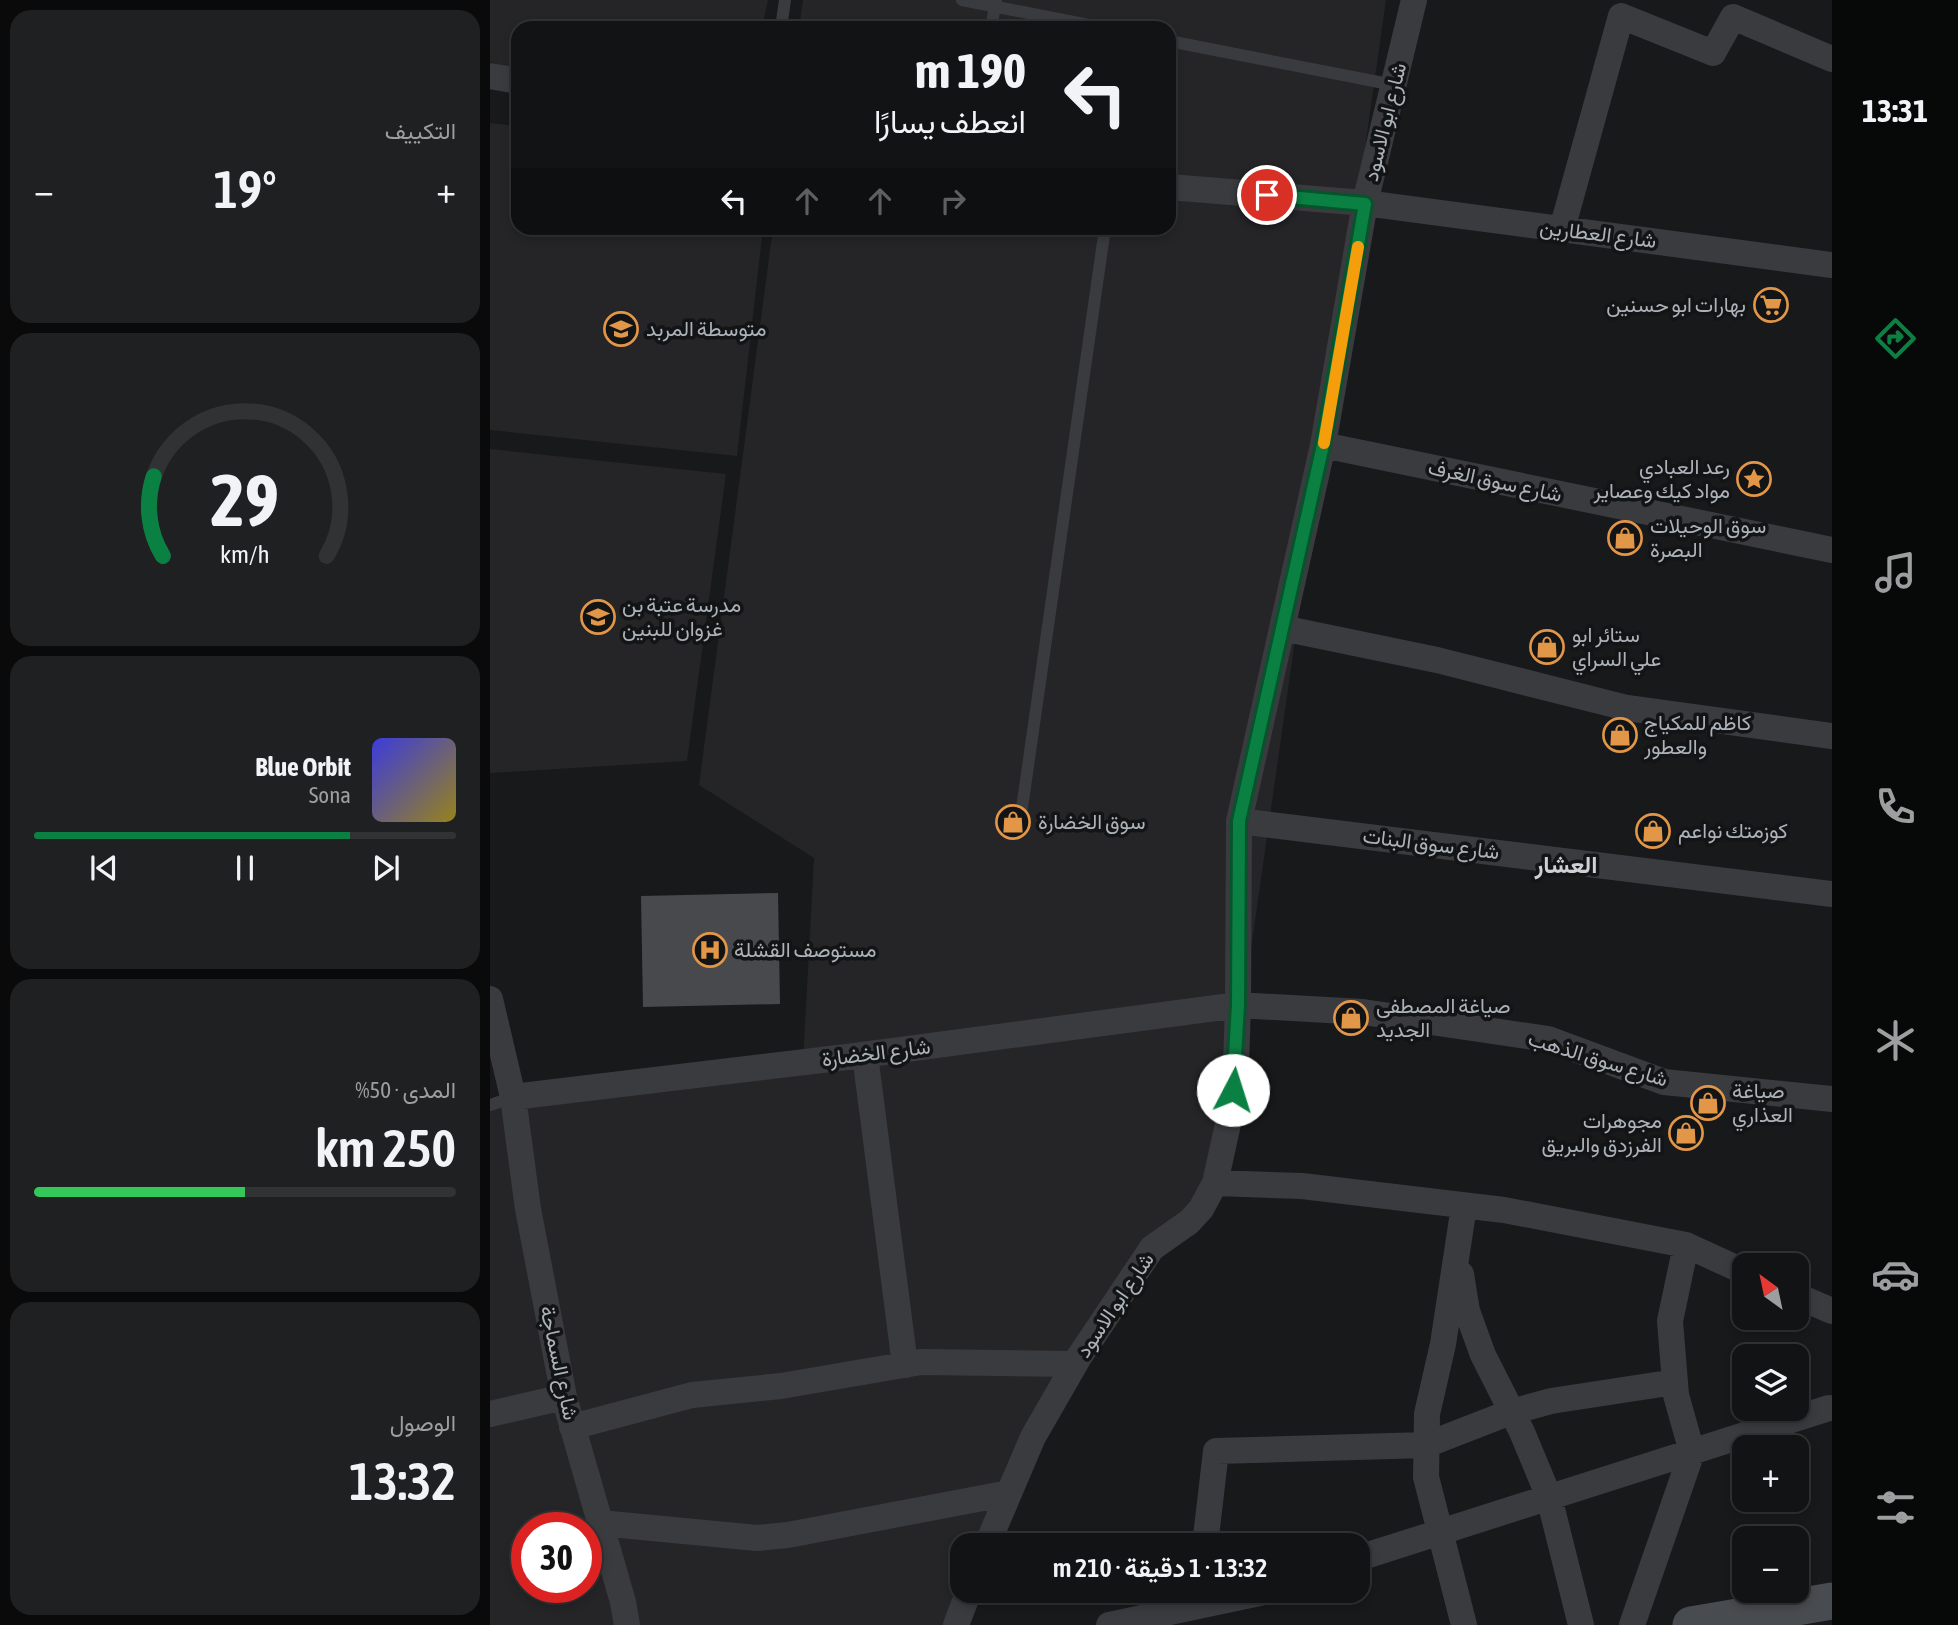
<!DOCTYPE html>
<html lang="ar">
<head>
<meta charset="utf-8">
<style>
  body { margin:0; font-family:"Asap Condensed",Vazirmatn,sans-serif; background:#1f2022; color:#f1f3f6; direction:rtl; height:100vh; display:flex; flex-direction:column; font-size:26px; white-space:nowrap }
  * { box-sizing:border-box; margin:0 }
  p { font-size:23px; color:#9c9ea0 }
  .icon { flex:none; width:38px; height:38px; fill:none; stroke:currentColor; stroke-width:2; stroke-linecap:round; stroke-linejoin:round }
  .map { position:relative; flex:1; overflow:hidden; direction:ltr }
  .panel { display:flex; flex-direction:column; gap:10px; padding:10px; background:#0a0a0b; width:490px }
  .panel>* { flex:none }
  .top-card { position:absolute; left:21px; top:21px; width:665px; height:214px; border-radius:21px; box-shadow:0 4px 10px #0003,0 0 0 2px #313234; direction:rtl; background:#121314; color:#f1f3f6; overflow:hidden }
  .needle { width:46px; rotate:327deg }
  .buttons { position:absolute; left:1242px; top:1253px; display:grid; gap:14px }
  .buttons a { display:grid; place-items:center; width:77px; height:77px; border-radius:14px; background:#121314; box-shadow:0 4px 10px #0003,0 0 0 2px #313234; font-size:35px }
  .speed { position:absolute; left:21px; top:1512px; display:flex; gap:14px; font-size:35px; font-weight:700; text-align:center }
  .speed>* { display:grid; place-content:center; width:91px; height:91px; border-radius:50%; background:#121314; box-shadow:0 4px 10px #0003,0 0 0 2px #313234; line-height:1 }
  .speed .limit { border:10px solid #d22; background:#fff; color:#111 }
  .pin { position:absolute; display:grid; place-items:center; width:60px; height:60px; color:#fff; margin:-30px; border:4px solid #fff; border-radius:50%; box-shadow:0 2px 7px #0007 }
  .me { position:absolute; width:77px; margin:-38px; rotate:5deg; stroke-linejoin:round; filter:drop-shadow(0 0 5px #0008) }
  .turn { display:flex; align-items:center; gap:24px; height:147px; padding:0 35px; font-size:32px }
  .turn .icon { width:91px; height:91px; stroke-width:2.5 }
  .turn b { display:block; font-size:49px; line-height:60px }
  .lanes { display:flex; align-items:center; height:66px; padding:0 35px; background:#0003; justify-content:center; gap:35px; direction:ltr }
  .lanes .off { opacity:.35 }
  .big { font-size:52px; font-weight:600; line-height:1.1 }
  .panel .tile { flex:1; display:flex; flex-direction:column; justify-content:center; gap:10px; min-width:0; padding:0 24px; border-radius:21px; background:#1f2022 }
  .panel .dial { align-items:center; gap:0 }
  .dial svg { height:182px; overflow:visible; fill:none; stroke:#313234; stroke-width:7; stroke-linecap:round; text-anchor:middle }
  .dial text { fill:#f1f3f6; stroke:none }
  .song { display:flex; align-items:center; gap:21px }
  .cover { width:84px; height:84px; border-radius:10px; background:linear-gradient(135deg,hsl(240 70% 55%),hsl(50 70% 35%)) }
  .played { height:7px; border-radius:4px; background:linear-gradient(90deg,#0b8043 75%,#313234 75%) }
  .keys { display:flex; justify-content:space-around; direction:ltr }
  .heat { display:flex; justify-content:space-between; align-items:center; font-size:38px; direction:ltr }
  .charge { height:10px; border-radius:5px; background:linear-gradient(90deg,#34c759 50%,#313234 0) }
  .trip { position:absolute; left:460px; top:1533px; width:420px; height:70px; border-radius:21px; background:#121314; box-shadow:0 4px 10px #0003,0 0 0 2px #313234; font-weight:600; line-height:70px; text-align:center; direction:rtl }
  main { display:flex; flex:1; min-height:0 }
  .dock { display:flex; flex-direction:column; width:126px; justify-content:space-around; align-items:center; background:#070808; color:#9c9ea0 }
  .dock .icon { width:49px; height:49px }
  .dock .selected { color:#0b8043 }
  .dock b { font-size:32px; color:#f1f3f6 }
  .map>svg:first-child { display:block }
  .built { fill:#252527; fill-rule:evenodd }
  .building { fill:#48494d }
  .lines { fill:none; stroke-linecap:round; stroke-linejoin:round }
  .lane { stroke:#3a3b3f; stroke-width:12 }
  .street { stroke:#3a3b3f; stroke-width:26 }
  .secondary { stroke:#484b4f; stroke-width:37 }
  .route-casing { stroke:#07532c; stroke-width:18 }
  .route { stroke:#0b8043; stroke-width:12 }
  .slow { stroke:#f59e0b; stroke-width:12 }
  .labels { text-anchor:middle; stroke-width:7; stroke-linejoin:round; paint-order:stroke }
  .street-label { font-size:21px; fill:#acb2b9; stroke:#131415 }
  .poi-label { font-size:21px; fill:#acb2b9; stroke:#131415; text-anchor:start }
  .quarter-label { font-size:24px; font-weight:bold; fill:#cdd0d5; stroke:#131415 }
</style>
</head>
<body>
<main>
<nav class="dock">
<b>13:31</b>
<svg class="icon selected" aria-label="directions" viewBox="0 0 24 24"><path d="M12 3l9 9-9 9-9-9zM9 14v-3h6M13 9l2 2-2 2"/></svg>
<svg class="icon" aria-label="music" viewBox="0 0 24 24"><path d="M9 18V5l10-2v13"/><circle cx="6" cy="18" r="3"/><circle cx="16" cy="16" r="3"/></svg>
<svg class="icon" aria-label="phone" viewBox="0 0 24 24"><path d="M5 4h4l2 5-3 2q2 4 5 5l2-3 5 2v4C11 20 4 13 5 4z"/></svg>
<svg class="icon" aria-label="climate" viewBox="0 0 24 24"><path d="M12 3v18M4 7l16 10M4 17L20 7"/></svg>
<svg class="icon" aria-label="car" viewBox="0 0 24 24"><path d="M5 17H2v-5l4-1 3-4h7l3 4 3 1v5h-3M9 17h6M6 11h13"/><circle cx="7" cy="17" r="2"/><circle cx="17" cy="17" r="2"/></svg>
<svg class="icon" aria-label="filters" viewBox="0 0 24 24"><path d="M4 7h16M4 17h16"/><circle cx="9" cy="7" r="2"/><circle cx="15" cy="17" r="2"/></svg>
</nav>
<div class="map">
<svg width="1342" height="1625" viewBox="0 0 1342 1625">
  <rect width="100%" height="100%" fill="#18191a"/>
  <path class="built" d="M 0,0 L 278,0 L 272,28 L 28,28 L 28,69 L 0,62 Z
    M 313,0 L 896,0 L 746,1055 L 725,1183 L 662,1248 L 519,1493 L 499,1545 L 472,1545 L 472,1591 L 468,1625 L 0,1625 L 0,1105 L 313,1062 L 324,858 L 209,785 L 283,228 L 679,228 L 679,28 L 309,28 ZM 37,1528 L 96,1528 L 96,1587 L 37,1587 Z
    M 0,123 L 28,126 L 28,228 L 273,228 L 247,456 L 0,430 Z
    M 0,449 L 236,474 L 197,761 L 0,773 Z"/>
  <path class="building" d="M 288,893 L 290,1004 L 153,1007 L 151,896 Z"/>
  <g class="lines">
    <path class="lane" d="M 472,0 L 614,28
      M 291,28 L 295,0
      M 501,28 L 506,1
      M 679,41 L 904,85
      M 532,808 L 615,228
      M 0,1105 L 23,1097"/>
    <path class="street" d="M 0,76 L 28,81
      M 679,187 L 875,203 L 1342,265
      M 1072,229 L 1131,16 L 1223,53 L 1243,17 L 1342,59
      M 833,445 L 1342,550
      M 792,628 L 947,660 L 1137,708 L 1342,736
      M 749,821 L 1342,894
      M 0,999 L 23,1097 L 38,1209 L 74,1397 L 133,1602 L 137,1625
      M 375,1055 L 415,1365
      M 23,1097 L 357,1057 L 748,1005 L 873,1012 L 1058,1039 L 1174,1082 L 1342,1099
      M 725,1183 L 812,1186 L 1014,1210 L 1196,1245 L 1255,1272
      M 971,1274 L 977,1311 L 993,1355 L 1032,1432 L 1059,1497 L 1091,1625
      M 1307,1296 L 1342,1311
      M 0,1414 L 74,1397
      M 82,1427 L 202,1395 L 291,1386 L 431,1362 L 585,1364
      M 110,1523 L 267,1538 L 298,1535 L 519,1493
      M 497,1545 L 543,1437 L 589,1357 L 662,1248 L 699,1222 L 711,1209 L 725,1183 L 738,1124 L 746,1065 L 748,1005 L 749,821 L 833,445 L 875,203 L 924,0
      M 715,1545 L 726,1451 L 936,1445 L 1021,1412 L 1061,1401 L 1185,1382
      M 868,1562 L 872,1557 L 1339,1408
      M 466,1625 L 479,1591
      M 619,1625 L 779,1591
      M 974,1625 L 936,1477 L 937,1414 L 953,1344 L 974,1206
      M 1142,1625 L 1202,1452 L 1186,1395 L 1180,1321 L 1196,1245"/>
    <path class="secondary" d="M 1201,1625 L 1342,1601"/>
  </g>
  <g class="lines">
    <g class="route-casing">
      <path id="route" d="M 743,1090 L 748,1005 L 749,821 L 833,445 L 875,204 L 777,195"/>
    </g>
    <use href="#route" class="route"/>
    <path class="slow" d="M 834,443 L 868,247"/>
  </g>
  <defs>
    <g id="supermarket-ring" transform="scale(1.75)"><circle r="9.5" fill="#131415" stroke="#e29648" stroke-width="1.5"/><path d="M-6-5.5h2.5l.6 2H6L4.5 2H-2.5L-4.4-4H-6ZM-1.5 3.2a1.3 1.3 0 1 0 .1 0ZM3 3.2a1.3 1.3 0 1 0 .1 0Z" fill="#e29648"/></g>
    <g id="school-ring" transform="scale(1.75)"><circle r="9.5" fill="#131415" stroke="#e29648" stroke-width="1.5"/><path d="M0-5L7-2L0 1L-7-2ZM-4 1L0 2.5L4 1V4Q0 6-4 4Z" fill="#e29648"/></g>
    <g id="sight-ring" transform="scale(1.75)"><circle r="9.5" fill="#131415" stroke="#e29648" stroke-width="1.5"/><path d="M0-6L1.8-2.2L6-1.7L2.9 1.2L3.7 5.4L0 3.3L-3.7 5.4L-2.9 1.2L-6-1.7L-1.8-2.2Z" fill="#e29648"/></g>
    <g id="shop-ring" transform="scale(1.75)"><circle r="9.5" fill="#131415" stroke="#e29648" stroke-width="1.5"/><path d="M-5-2.5h2.3a2.7 3.5 0 0 1 5.4 0H5L5.5 6h-11ZM-1.5-2.5h3a1.5 2.3 0 0 0-3 0Z" fill="#e29648"/></g>
    <g id="hospital-ring" transform="scale(1.75)"><circle r="9.5" fill="#131415" stroke="#e29648" stroke-width="1.5"/><path d="M-5-5h3v3.5h4V-5h3V5h-3V1.5h-4V5h-3Z" fill="#e29648"/></g>
  </defs>
  <g fill-rule="evenodd">
    <use href="#supermarket-ring" x="1281" y="305"/>
    <use href="#school-ring" x="131" y="329"/>
    <use href="#sight-ring" x="1264" y="479"/>
    <use href="#shop-ring" x="1135" y="538"/>
    <use href="#school-ring" x="108" y="617"/>
    <use href="#shop-ring" x="1057" y="647"/>
    <use href="#shop-ring" x="1130" y="735"/>
    <use href="#shop-ring" x="523" y="822"/>
    <use href="#shop-ring" x="1163" y="831"/>
    <use href="#hospital-ring" x="220" y="950"/>
    <use href="#shop-ring" x="861" y="1018"/>
    <use href="#shop-ring" x="1218" y="1103"/>
    <use href="#shop-ring" x="1196" y="1133"/>
  </g>
  <g class="labels">
    <g class="street-label">
      <text transform="translate(895 122) rotate(-76)" y="7">شارع ابو الاسود</text>
      <text transform="translate(1108 234) rotate(7)" y="7">شارع العطارين</text>
      <text transform="translate(1005 481) rotate(12)" y="7">شارع سوق الغرف</text>
      <text transform="translate(941 844) rotate(7)" y="7">شارع سوق البنات</text>
      <text transform="translate(386 1053) rotate(-7)" y="7">شارع الخضارة</text>
      <text transform="translate(1108 1059) rotate(17)" y="7">شارع سوق الذهب</text>
      <text transform="translate(625 1305) rotate(-56)" y="7">شارع ابو الاسود</text>
      <text transform="translate(69 1363) rotate(78)" y="7">شارع السماجة</text>
    </g>
    <g class="poi-label">
      <text x="1256" y="312" text-anchor="end">بهارات ابو حسنين</text>
      <text x="156" y="336">متوسطة المربد</text>
      <text x="1240" y="474" text-anchor="end">رعد العبادي<tspan x="1240" dy="24">مواد كيك وعصاير</tspan></text>
      <text x="1160" y="533">سوق الوحيلات<tspan x="1160" dy="24">البصرة</tspan></text>
      <text x="132" y="612">مدرسة عتبة بن<tspan x="132" dy="24">غزوان للبنين</tspan></text>
      <text x="1082" y="642">ستائر ابو<tspan x="1082" dy="24">علي السراي</tspan></text>
      <text x="1154" y="730">كاظم للمكياج<tspan x="1154" dy="24">والعطور</tspan></text>
      <text x="548" y="829">سوق الخضارة</text>
      <text x="1188" y="838">كوزمتك نواعم</text>
      <text x="244" y="957">مستوصف القشلة</text>
      <text x="886" y="1013">صياغة المصطفى<tspan x="886" dy="24">الجديد</tspan></text>
      <text x="1242" y="1098">صياغة<tspan x="1242" dy="24">العذاري</tspan></text>
      <text x="1172" y="1128" text-anchor="end">مجوهرات<tspan x="1172" dy="24">الفرزدق والبريق</tspan></text>
    </g>
    <g class="quarter-label">
      <text x="1076" y="873">العشار</text>
    </g>
  </g>
</svg>
<div class="buttons">
<a><svg class="needle" viewBox="-14 -14 28 28"><path d="M0-13l5 13h-10z" fill="#e53935"/><path d="M0 13l5-13h-10z" fill="#9c9ea0"/></svg></a>
<a><svg class="icon" aria-label="layers" viewBox="0 0 24 24"><path d="M12 4l9 5-9 5-9-5zM3 14l9 5 9-5"/></svg></a>
<a>+</a>
<a>−</a>
</div>
<div class="speed"><div class="limit">30</div></div>
<div class="pin" style="left:777px;top:195px;background:#d93025"><svg class="icon" aria-label="arrive" viewBox="0 0 24 24"><path d="M6 21V4h12l-3 4 3 4H6"/></svg></div>
<svg class="me" style="left:743px;top:1090px" viewBox="-20 -20 40 40"><circle r="19" fill="#fff"/><path d="M0-13L10 11 0 6-10 11z" fill="#0b8043"/></svg>
<div class="trip">13:32 · 1 دقيقة · 210 m</div>
<div class="top-card">
<div class="turn"><svg class="icon" aria-label="left" viewBox="0 0 24 24"><path d="M17 20v-9H6M10 6l-5 5 5 5"/></svg><div><b>190 m</b>انعطف يسارًا</div></div>
<div class="lanes"><svg class="icon" aria-label="left" viewBox="0 0 24 24"><path d="M17 20v-9H6M10 6l-5 5 5 5"/></svg><svg class="icon off" aria-label="ahead" viewBox="0 0 24 24"><path d="M12 20V5M6 11l6-6 6 6"/></svg><svg class="icon off" aria-label="ahead" viewBox="0 0 24 24"><path d="M12 20V5M6 11l6-6 6 6"/></svg><svg class="icon off" aria-label="right" viewBox="0 0 24 24"><path d="M7 20v-9h11M14 6l5 5-5 5"/></svg></div>
</div>
</div>
<section class="panel">
<div class="tile"><p>التكييف</p>
<div class="heat"><a>−</a><b class="big">19°</b><a>+</a></div>
</div>
<div class="tile dial"><svg viewBox="0 0 100 80">
<path d="M14 69A42 42 0 1 1 86 69"/>
<path d="M14 69A42 42 0 0 1 10 34" stroke="#0b8043"/>
<text x="50" y="56" font-size="32" font-weight="700">29</text>
<text x="50" y="72" font-size="11">km/h</text>
</svg></div>
<div class="tile">
<div class="song"><i class="cover"></i><div><b>Blue Orbit</b><p>Sona</p></div></div>
<div class="played"></div>
<div class="keys"><svg class="icon" aria-label="previous" viewBox="0 0 24 24"><path d="M18 5L8 12l10 7zM5 5v14"/></svg><svg class="icon" aria-label="pause" viewBox="0 0 24 24"><path d="M8 5v14M16 5v14"/></svg><svg class="icon" aria-label="next" viewBox="0 0 24 24"><path d="M6 5l10 7-10 7zM19 5v14"/></svg></div>
</div>
<div class="tile"><p>المدى · 50%</p><b class="big">250 km</b><div class="charge"></div></div>
<div class="tile"><p>الوصول</p><b class="big">13:32</b></div>
</section>
</main>
</body>
</html>
